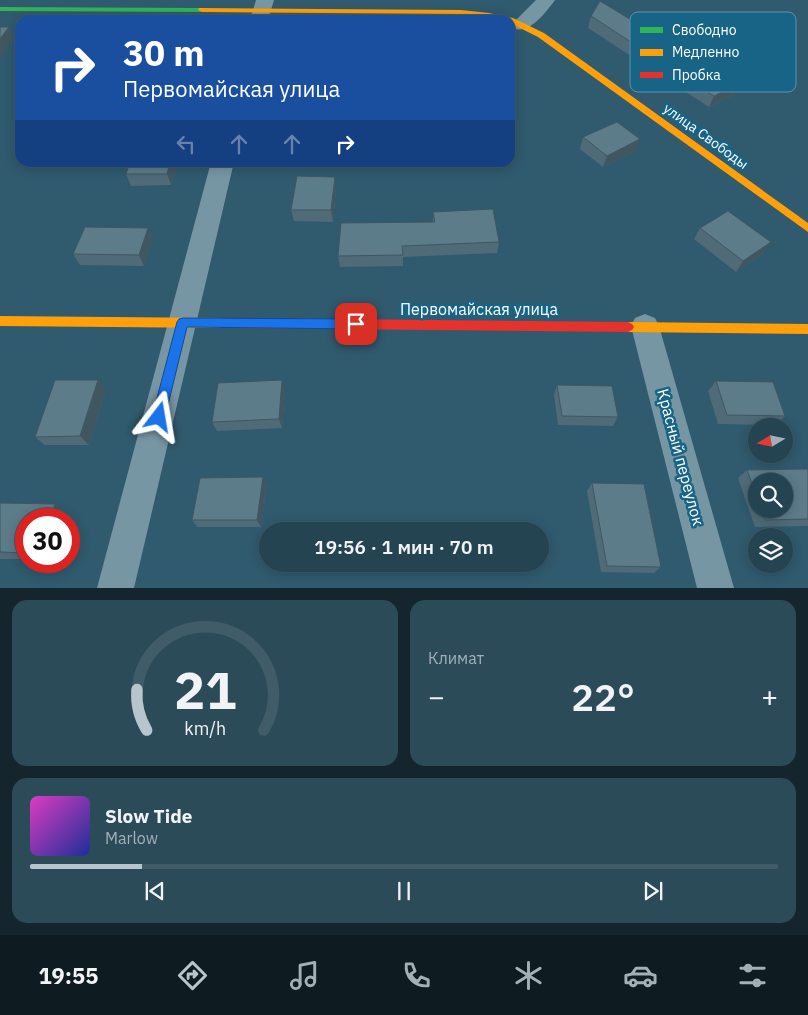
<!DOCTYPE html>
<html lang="ru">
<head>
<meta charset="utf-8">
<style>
  body { margin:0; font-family:"IBM Plex Sans",sans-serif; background:#2c4b59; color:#f1f3f6; height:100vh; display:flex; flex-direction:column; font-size:19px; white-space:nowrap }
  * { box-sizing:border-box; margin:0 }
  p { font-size:16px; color:#a3b0b8 }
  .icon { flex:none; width:28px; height:28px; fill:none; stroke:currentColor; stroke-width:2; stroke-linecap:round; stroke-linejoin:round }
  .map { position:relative; height:588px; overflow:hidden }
  .sheet { display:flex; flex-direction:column; gap:12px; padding:12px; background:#14252d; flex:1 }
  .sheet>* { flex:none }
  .top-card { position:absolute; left:15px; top:15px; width:500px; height:152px; border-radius:15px; box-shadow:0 2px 12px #0003,0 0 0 1px #415c69; background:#1a4fa0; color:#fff; overflow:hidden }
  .needle { width:32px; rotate:260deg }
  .tools { position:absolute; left:748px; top:418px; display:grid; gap:10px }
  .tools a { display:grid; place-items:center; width:45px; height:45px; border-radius:50%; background:#244452; box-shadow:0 2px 12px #0003,0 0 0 1px #415c69; font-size:25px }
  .speed { position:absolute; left:15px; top:508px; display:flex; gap:10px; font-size:25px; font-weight:700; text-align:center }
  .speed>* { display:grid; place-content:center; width:65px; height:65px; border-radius:50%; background:#244452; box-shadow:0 2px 12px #0003,0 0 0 1px #415c69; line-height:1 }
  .speed .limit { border:8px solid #d22; background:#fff; color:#111 }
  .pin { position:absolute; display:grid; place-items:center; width:42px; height:42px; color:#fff; margin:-21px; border-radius:10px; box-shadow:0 2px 8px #0006 }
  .me { position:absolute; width:55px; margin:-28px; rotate:14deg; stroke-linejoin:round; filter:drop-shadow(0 0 4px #0008) }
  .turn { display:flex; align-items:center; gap:18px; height:105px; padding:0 25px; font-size:22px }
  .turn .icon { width:65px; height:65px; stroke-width:2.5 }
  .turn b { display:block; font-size:35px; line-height:42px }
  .lanes { display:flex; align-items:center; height:48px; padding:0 25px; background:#0003; justify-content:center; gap:25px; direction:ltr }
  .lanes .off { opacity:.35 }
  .big { font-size:38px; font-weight:600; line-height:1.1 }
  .sheet .card { flex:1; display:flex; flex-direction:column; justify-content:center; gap:8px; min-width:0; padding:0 18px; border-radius:15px; background:#2c4b59 }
  .sheet .dial { align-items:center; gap:0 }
  .dial svg { height:130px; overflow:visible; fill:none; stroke:#415c69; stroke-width:7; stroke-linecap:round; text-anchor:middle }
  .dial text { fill:#f1f3f6; stroke:none }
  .song { display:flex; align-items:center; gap:15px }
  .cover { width:60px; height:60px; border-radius:8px; background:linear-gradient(135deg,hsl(310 70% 55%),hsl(230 70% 35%)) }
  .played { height:5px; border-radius:2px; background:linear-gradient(90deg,#b7c5cc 15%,#415c69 15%) }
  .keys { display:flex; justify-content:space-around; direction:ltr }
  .heat { display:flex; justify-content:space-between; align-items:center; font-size:28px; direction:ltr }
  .sheet .tiles { flex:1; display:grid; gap:12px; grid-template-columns:1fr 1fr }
  .card:last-child { grid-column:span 2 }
  .trip { position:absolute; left:259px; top:522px; width:290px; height:50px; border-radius:25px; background:#244452; box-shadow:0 2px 12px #0003,0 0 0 1px #415c69; font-weight:600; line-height:50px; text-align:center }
  .tab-bar { display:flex; height:80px; justify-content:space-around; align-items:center; background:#0e1b21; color:#a3b0b8 }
  .tab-bar .icon { width:35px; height:35px }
  .tab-bar .active { color:#b7c5cc }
  .tab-bar b { font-size:22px; color:#f1f3f6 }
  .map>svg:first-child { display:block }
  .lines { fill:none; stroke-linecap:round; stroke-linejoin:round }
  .street { fill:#7796a4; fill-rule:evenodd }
  .fast { fill:#30b455; fill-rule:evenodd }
  .slow { fill:#ff9f0a; fill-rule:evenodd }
  .jam { fill:#e5322d; fill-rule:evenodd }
  .wall { fill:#4f6b77; fill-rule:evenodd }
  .shaded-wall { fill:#405761 }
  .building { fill:#5c7c8a; stroke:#405761 }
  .route { fill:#1a73e8; stroke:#114b97 }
  .labels { text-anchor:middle; stroke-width:5; stroke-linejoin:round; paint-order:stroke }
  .far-street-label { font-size:14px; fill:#fff; stroke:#176487 }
  .street-label { font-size:16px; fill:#fff; stroke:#176487 }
  .key { fill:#176487; stroke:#5d92ab; stroke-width:1 }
  .key-label { font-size:14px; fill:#fff }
</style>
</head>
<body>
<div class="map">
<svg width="808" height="588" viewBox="0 0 808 588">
  <rect width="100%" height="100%" fill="#305a6e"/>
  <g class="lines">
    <path class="street" d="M 256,0 L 274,0 L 268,20 L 250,20 Z
      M 536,0 L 555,0 C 546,12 531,33 515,29 L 513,25 L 515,21 Z
      M 211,162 L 234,162 L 134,588 L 97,588 Z
      M 645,314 L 655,318 L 659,326 L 734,588 L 697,588 L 631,326 L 635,318 Z"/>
    <path class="fast" d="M 0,7 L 202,8 L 206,10 L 202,12 L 0,11 Z"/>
    <path class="slow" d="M 199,8 L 461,10 L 489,13 L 513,18 L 544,33 L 808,223 L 808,232 L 538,37 L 510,23 L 510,20 L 461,14 L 202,12 L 198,10 Z
      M 0,316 L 222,318 L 226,320 L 228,323 L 226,326 L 222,328 L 0,326 Z
      M 628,322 L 808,324 L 808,334 L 628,332 L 624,330 L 622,327 L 624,324 Z"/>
    <path class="jam" d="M 222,318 L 628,322 L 632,324 L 634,327 L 632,330 L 628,332 L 222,328 L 218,326 L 216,323 L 218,320 Z"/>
  </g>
  <path class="wall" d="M 591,16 L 735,94 L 709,107 L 588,28 Z
    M 583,137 L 636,151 L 603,167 L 580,149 Z
    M 178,162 L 171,185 L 131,186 L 126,174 Z
    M 336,188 L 333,222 L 294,221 L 291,210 Z
    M 433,212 L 499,242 L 497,253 L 403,257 L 403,266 L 340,267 L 338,256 L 433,222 Z
    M 700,228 L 763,253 L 736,272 L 694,239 Z
    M 153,239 L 144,266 L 80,265 L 73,254 Z
    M 716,381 L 785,416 L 776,425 L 718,424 L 708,391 Z
    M 557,385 L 618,417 L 613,426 L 558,425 L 554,395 Z
    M 106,390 L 89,445 L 45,445 L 35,437 Z
    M 285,390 L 282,428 L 217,431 L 212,422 Z
    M 808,469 L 808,526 L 755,527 L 738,478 L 747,470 ZM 756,481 L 784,509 L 756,509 Z
    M 592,483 L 661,567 L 654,573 L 601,572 L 587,491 Z
    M 267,485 L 261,527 L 197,527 L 192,520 Z
    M 0,503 L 55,504 L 64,512 L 26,519 L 26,559 L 0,559 Z"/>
  <path class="shaded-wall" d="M 9,27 L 15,38 L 1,58 L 0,56 L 0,39 Z
    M 741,83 L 735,94 L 709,107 L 714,96 Z
    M 640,139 L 636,151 L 603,167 L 607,156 Z
    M 170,162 L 178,162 L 171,185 L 167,174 Z
    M 335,177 L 336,188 L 333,222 L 331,210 Z
    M 148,228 L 153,239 L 144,266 L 139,255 Z
    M 771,242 L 763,253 L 736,272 L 743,261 Z
    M 98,380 L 106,390 L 89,445 L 80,436 Z
    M 282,380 L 285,390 L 282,428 L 279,419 Z
    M 263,477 L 267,485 L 261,527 L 257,520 Z
    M 55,504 L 64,512 L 62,519 L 50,519 Z"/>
  <path class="building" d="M 600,1 L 709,67 L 713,65 L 741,83 L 714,96 L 591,16 Z
    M 0,27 L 9,27 L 0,39 Z
    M 617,122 L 640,139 L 607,156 L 583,137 Z
    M 130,162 L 170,162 L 167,174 L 126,174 Z
    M 297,176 L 335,177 L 331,210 L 291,210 Z
    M 493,209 L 499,242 L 402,246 L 403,255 L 338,256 L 341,223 L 435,222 L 433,212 Z
    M 728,211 L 771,242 L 743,261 L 700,228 Z
    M 85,227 L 148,228 L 139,255 L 73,254 Z
    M 55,380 L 98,380 L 80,436 L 35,437 Z
    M 282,380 L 279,419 L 212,422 L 218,383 Z
    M 716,381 L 773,382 L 785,416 L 727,415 Z
    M 557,385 L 612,386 L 618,417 L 562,416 Z
    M 808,469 L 808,519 L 765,520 L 761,509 L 784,509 L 784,481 L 756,481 L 756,495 L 747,470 Z
    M 263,477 L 257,520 L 192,520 L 200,478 Z
    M 592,483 L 644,484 L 661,567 L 607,566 Z
    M 0,503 L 55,504 L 50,519 L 26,519 L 26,553 L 0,552 Z"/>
  <path class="route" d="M 183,318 L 356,319 L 360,320 L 362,324 L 360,327 L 356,329 L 187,327 L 165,417 L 163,421 L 159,423 L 154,421 L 152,417 L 177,322 L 179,319 Z"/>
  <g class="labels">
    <g class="far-street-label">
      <text transform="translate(706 136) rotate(36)" y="5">улица Свободы</text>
    </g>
    <g class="street-label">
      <text x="479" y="315">Первомайская улица</text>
      <text transform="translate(681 457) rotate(75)" y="6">Красный переулок</text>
    </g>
  </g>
  <rect x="630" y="12" width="166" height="80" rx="8" class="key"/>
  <rect x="640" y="27" width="23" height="6" fill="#30b455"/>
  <rect x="640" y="49" width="23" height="7" fill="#ff9f0a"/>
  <rect x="640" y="72" width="23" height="6" fill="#e5322d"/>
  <g class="key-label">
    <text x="672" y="35">Свободно</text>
    <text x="672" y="57">Медленно</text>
    <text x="672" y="80">Пробка</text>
  </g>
</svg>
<div class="tools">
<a><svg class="needle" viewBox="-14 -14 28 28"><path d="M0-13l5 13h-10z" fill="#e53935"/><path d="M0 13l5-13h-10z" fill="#a3b0b8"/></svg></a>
<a><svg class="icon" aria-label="search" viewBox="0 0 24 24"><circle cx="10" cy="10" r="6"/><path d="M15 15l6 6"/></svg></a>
<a><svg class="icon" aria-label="layers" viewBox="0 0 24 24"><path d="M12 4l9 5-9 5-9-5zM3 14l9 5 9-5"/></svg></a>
</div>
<div class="speed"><div class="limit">30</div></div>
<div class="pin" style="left:356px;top:324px;background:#d93025"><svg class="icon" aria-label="arrive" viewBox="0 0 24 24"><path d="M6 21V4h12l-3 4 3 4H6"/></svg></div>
<svg class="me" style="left:159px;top:417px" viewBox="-20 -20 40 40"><path d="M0-17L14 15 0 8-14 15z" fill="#1a73e8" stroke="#fff" stroke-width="4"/></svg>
<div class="trip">19:56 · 1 мин · 70 m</div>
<div class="top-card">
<div class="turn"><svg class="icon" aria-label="right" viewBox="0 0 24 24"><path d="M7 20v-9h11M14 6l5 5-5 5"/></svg><div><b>30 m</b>Первомайская улица</div></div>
<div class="lanes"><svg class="icon off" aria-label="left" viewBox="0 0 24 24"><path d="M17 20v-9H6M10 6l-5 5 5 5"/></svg><svg class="icon off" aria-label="ahead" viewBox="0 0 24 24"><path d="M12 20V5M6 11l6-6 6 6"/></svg><svg class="icon off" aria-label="ahead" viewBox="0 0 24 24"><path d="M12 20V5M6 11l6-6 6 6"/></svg><svg class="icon" aria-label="right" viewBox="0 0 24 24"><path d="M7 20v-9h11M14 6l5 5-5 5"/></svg></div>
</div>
</div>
<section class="sheet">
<div class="tiles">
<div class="card dial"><svg viewBox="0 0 100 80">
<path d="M14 69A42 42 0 1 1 86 69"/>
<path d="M14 69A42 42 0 0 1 8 44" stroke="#b7c5cc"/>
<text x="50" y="56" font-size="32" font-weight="700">21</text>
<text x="50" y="72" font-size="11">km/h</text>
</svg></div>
<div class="card"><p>Климат</p>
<div class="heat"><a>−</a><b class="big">22°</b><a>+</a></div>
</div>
<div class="card">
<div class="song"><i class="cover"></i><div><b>Slow Tide</b><p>Marlow</p></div></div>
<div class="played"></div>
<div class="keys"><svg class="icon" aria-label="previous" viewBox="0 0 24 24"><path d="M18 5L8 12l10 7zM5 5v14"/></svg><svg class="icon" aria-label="pause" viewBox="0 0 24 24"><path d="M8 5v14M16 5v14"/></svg><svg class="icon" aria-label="next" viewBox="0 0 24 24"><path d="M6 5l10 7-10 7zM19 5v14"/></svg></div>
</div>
</div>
</section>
<nav class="tab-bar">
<b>19:55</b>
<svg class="icon active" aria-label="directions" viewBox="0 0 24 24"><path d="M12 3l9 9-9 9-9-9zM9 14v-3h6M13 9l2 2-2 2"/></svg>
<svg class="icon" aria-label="music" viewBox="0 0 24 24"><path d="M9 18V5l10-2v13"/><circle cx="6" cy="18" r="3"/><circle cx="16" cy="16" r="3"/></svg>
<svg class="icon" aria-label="phone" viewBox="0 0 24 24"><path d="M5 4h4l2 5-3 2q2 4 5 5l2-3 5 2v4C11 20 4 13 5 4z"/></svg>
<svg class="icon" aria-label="climate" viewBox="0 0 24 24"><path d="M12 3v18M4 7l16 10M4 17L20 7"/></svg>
<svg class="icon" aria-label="car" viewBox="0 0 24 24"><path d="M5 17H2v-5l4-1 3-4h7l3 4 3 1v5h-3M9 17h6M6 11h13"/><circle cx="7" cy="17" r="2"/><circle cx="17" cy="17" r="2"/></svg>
<svg class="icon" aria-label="filters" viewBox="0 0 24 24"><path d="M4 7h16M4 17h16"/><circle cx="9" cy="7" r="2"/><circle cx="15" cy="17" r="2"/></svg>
</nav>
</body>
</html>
